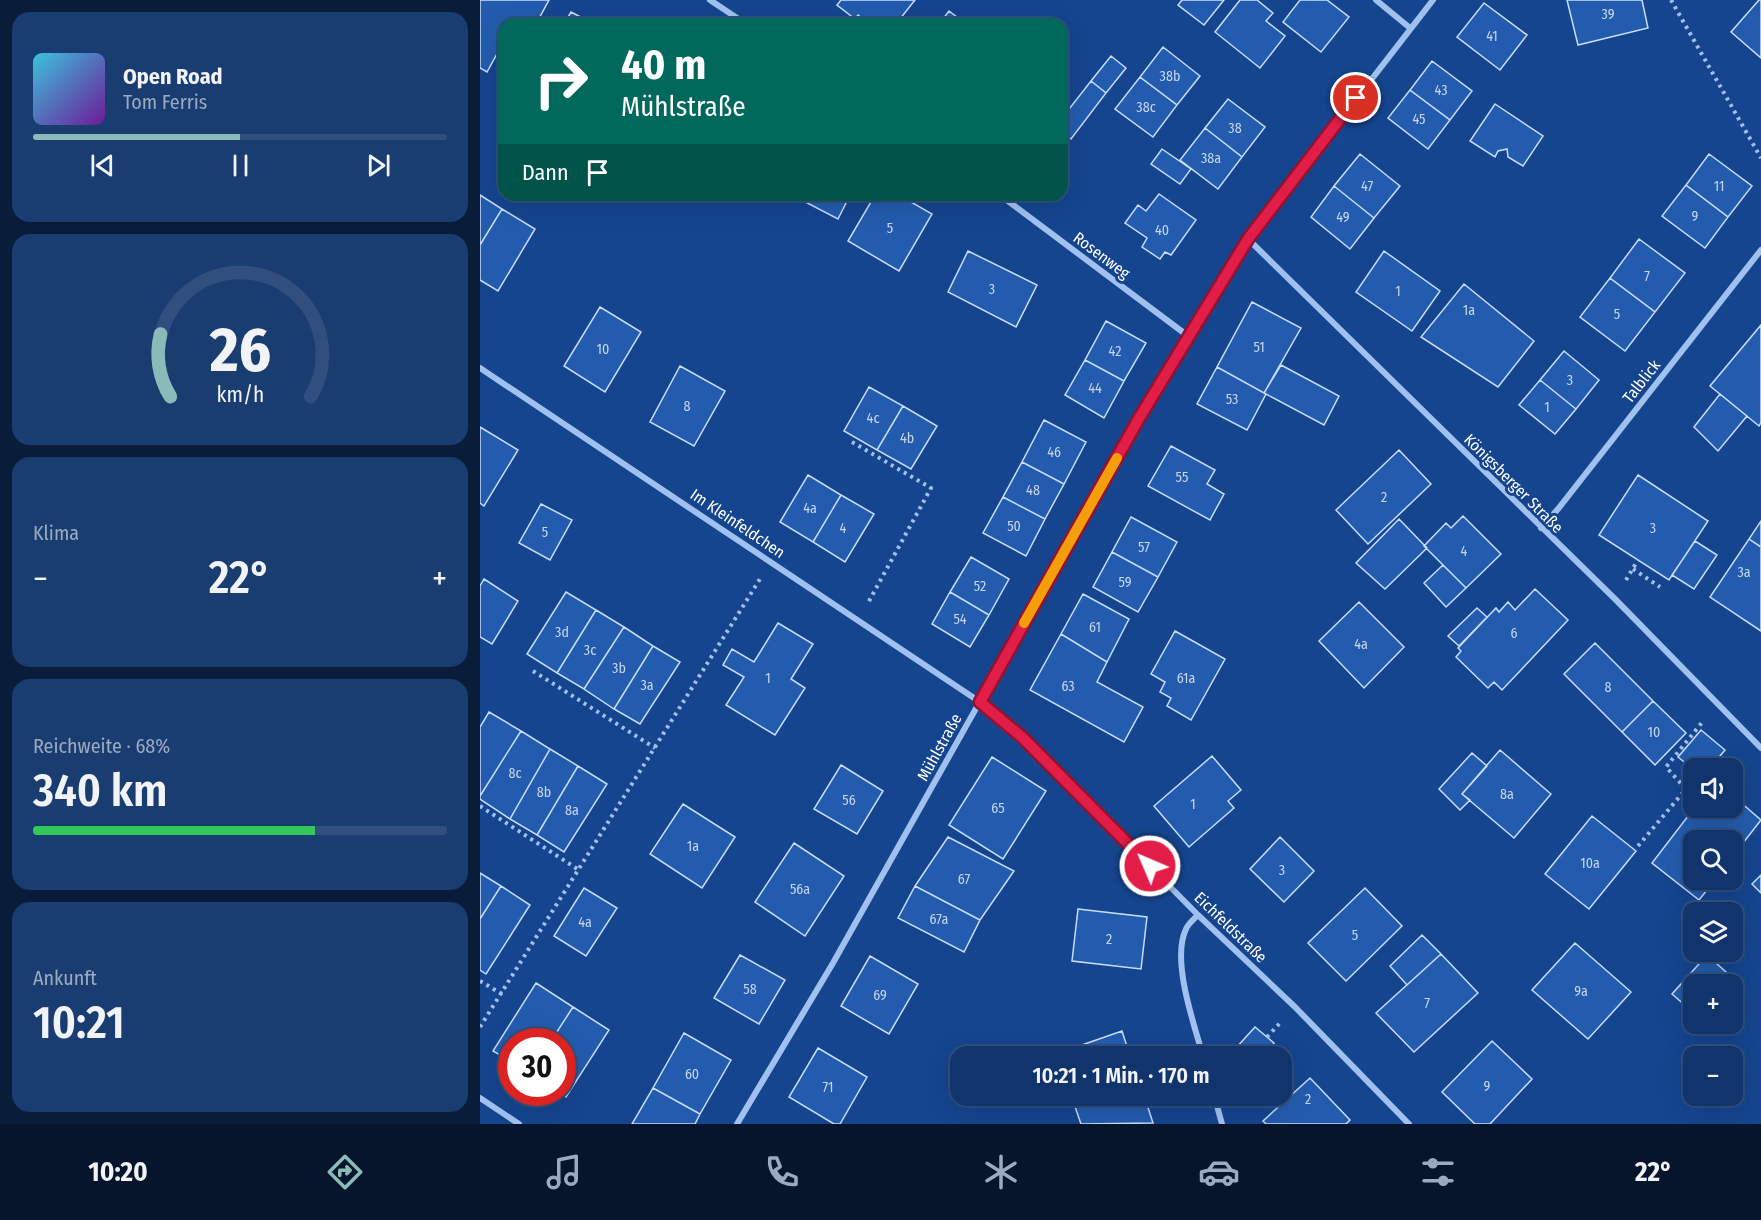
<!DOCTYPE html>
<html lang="de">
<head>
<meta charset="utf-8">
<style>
  body { margin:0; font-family:"Fira Sans Condensed",sans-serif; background:#193c71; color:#f1f3f6; height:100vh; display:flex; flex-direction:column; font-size:22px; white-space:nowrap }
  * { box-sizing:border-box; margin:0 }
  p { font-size:20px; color:#9caac1 }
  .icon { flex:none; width:33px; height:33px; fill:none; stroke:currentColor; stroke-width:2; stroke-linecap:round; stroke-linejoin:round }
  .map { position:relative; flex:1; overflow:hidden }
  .side { display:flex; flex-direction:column; gap:12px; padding:12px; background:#091d3b; width:480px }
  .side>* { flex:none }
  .banner { position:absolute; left:18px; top:18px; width:570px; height:183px; border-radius:18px; box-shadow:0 6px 24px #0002,0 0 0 2px #304f7e; background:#00695c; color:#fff; overflow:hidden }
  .tools { position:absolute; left:1203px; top:758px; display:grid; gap:12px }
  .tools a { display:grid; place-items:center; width:60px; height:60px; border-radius:12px; background:#10346b; box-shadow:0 6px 24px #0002,0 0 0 2px #304f7e; font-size:30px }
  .speed { position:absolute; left:18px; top:1028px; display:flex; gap:12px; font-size:30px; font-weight:700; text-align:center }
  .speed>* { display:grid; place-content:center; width:78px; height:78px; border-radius:50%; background:#10346b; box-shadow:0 6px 24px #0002,0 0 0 2px #304f7e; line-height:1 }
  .speed .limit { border:9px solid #d22; background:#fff; color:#111 }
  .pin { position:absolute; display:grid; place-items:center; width:51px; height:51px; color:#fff; margin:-26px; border:3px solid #fff; border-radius:50%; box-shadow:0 2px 6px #0007 }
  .me { position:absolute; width:66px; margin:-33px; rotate:315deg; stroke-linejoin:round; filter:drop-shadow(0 0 4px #0008) }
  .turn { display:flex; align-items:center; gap:21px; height:126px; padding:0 24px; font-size:27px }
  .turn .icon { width:78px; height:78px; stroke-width:2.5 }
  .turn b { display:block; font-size:42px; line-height:51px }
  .then { display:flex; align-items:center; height:57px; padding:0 24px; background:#0003; gap:12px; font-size:22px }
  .big { font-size:45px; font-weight:600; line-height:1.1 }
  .side .tile { flex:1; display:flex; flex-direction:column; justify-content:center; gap:9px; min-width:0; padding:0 21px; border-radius:18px; background:#193c71 }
  .side .dial { align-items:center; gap:0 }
  .dial svg { height:156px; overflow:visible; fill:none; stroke:#304f7e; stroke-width:7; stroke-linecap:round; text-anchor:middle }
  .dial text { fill:#f1f3f6; stroke:none }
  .song { display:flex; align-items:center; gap:18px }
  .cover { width:72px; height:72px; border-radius:9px; background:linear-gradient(135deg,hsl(190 70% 55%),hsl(280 70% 35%)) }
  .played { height:6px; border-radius:3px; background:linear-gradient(90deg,#8bbbb9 50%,#304f7e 50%) }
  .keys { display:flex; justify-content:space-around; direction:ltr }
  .heat { display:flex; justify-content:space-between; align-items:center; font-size:33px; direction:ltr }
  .charge { height:9px; border-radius:4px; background:linear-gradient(90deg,#34c759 68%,#304f7e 0) }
  .trip { position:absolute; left:470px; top:1046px; width:342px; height:60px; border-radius:18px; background:#10346b; box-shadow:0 6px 24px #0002,0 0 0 2px #304f7e; font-weight:600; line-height:60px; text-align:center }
  .dock { display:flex; height:96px; justify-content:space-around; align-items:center; background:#06152b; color:#9caac1 }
  .dock .icon { width:42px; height:42px }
  .dock .on { color:#8bbbb9 }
  .dock b { font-size:27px; color:#f1f3f6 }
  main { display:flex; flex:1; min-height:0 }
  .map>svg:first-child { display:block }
  .building { fill:#235cae; stroke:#c7ddfc; stroke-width:1.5 }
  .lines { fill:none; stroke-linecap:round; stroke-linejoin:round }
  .path { stroke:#a0c1f0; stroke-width:4; stroke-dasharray:3 4.5; stroke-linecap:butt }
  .minor { stroke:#a0c1f0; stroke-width:6 }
  .route-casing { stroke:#92132f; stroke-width:15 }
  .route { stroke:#e11d48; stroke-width:10 }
  .slow { stroke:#f59e0b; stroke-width:10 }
  .labels { text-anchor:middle; stroke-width:6; stroke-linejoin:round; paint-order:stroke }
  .number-label { font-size:14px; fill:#c8d6eb }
  .street-label { font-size:16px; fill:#fff; stroke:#15458f }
</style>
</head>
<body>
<main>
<section class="side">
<div class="tile">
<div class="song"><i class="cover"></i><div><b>Open Road</b><p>Tom Ferris</p></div></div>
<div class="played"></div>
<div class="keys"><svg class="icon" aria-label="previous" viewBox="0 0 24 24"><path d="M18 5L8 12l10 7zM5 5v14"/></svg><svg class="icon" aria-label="pause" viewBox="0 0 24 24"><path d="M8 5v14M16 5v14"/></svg><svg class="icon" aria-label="next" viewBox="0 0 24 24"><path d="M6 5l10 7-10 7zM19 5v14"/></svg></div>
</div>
<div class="tile dial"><svg viewBox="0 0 100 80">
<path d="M14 69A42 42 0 1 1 86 69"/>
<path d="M14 69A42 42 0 0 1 9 37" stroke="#8bbbb9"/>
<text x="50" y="56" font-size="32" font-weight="700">26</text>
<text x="50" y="72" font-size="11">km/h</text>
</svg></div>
<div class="tile"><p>Klima</p>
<div class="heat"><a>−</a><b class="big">22°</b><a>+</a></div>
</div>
<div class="tile"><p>Reichweite · 68%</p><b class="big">340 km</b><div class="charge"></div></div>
<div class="tile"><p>Ankunft</p><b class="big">10:21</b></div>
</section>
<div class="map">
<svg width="1281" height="1124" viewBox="0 0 1281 1124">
  <rect width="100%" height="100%" fill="#15458f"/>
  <path class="building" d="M 0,0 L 69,0 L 56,24 L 24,24 L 24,41 L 7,72 L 0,68 Z
    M 361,0 L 435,0 L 416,24 L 390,24 L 378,15 L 375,19 L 357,5 Z
    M 702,0 L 744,0 L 724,25 L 698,5 Z
    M 760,0 L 777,0 L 793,13 L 786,21 L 805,36 L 780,68 L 735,32 Z
    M 820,0 L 847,0 L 869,17 L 841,52 L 803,22 Z
    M 1087,0 L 1162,0 L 1168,28 L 1098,45 Z
    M 1279,0 L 1281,0 L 1281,58 L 1251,32 Z
    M 1004,3 L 1047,35 L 1020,70 L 977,37 Z
    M 469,11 L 486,24 L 459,24 Z
    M 91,12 L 114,24 L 84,24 Z
    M 683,47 L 720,76 L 697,105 L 660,77 Z
    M 631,56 L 646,68 L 626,93 L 611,81 Z
    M 952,61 L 992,91 L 970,120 L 930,90 Z
    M 660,77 L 697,105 L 673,137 L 635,109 Z
    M 611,81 L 626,93 L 591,139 L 582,132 L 582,118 Z
    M 930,90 L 970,120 L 948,149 L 908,118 Z
    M 748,99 L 785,127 L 762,157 L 725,128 Z
    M 1015,104 L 1063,136 L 1043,166 L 1028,157 L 1027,149 L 1018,151 L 1015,157 L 990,141 Z
    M 725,128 L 762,157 L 738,189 L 700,160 Z
    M 682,149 L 711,169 L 700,184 L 671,164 Z
    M 880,154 L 920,186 L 894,218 L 854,186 Z
    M 1229,154 L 1272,186 L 1248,217 L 1206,185 Z
    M 1206,185 L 1248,217 L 1225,248 L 1182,216 Z
    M 854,186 L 894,218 L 870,249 L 831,217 Z
    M 679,194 L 716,220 L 691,255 L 685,252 L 680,259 L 662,247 L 667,238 L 645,223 L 658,205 L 666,211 Z
    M 0,195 L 22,209 L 0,245 Z
    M 312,195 L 370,195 L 358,219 Z
    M 395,195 L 419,195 L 452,214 L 419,271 L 368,241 Z
    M 22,209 L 55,229 L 18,291 L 0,280 L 0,245 Z
    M 1159,239 L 1205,273 L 1175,312 L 1130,278 Z
    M 488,251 L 557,285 L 536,327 L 468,292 Z
    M 904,251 L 960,291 L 932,331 L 876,292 Z
    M 1130,278 L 1175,312 L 1145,351 L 1100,317 Z
    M 984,284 L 1054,341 L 1018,387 L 941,337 Z
    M 772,302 L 821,328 L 784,393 L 737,367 Z
    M 120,307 L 161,332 L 125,392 L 84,366 Z
    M 626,321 L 666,343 L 644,381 L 605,360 Z
    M 1281,325 L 1281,423 L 1279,426 L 1230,386 Z
    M 1084,351 L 1119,380 L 1096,409 L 1060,380 Z
    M 605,360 L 644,381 L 624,418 L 585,395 Z
    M 801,365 L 859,396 L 844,425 L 784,393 Z
    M 200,366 L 245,391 L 214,446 L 170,422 Z
    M 737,367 L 786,394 L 767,430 L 717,404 Z
    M 1060,380 L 1096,409 L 1075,434 L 1039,405 Z
    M 389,387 L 423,406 L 397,450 L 364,431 Z
    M 1240,394 L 1267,416 L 1238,451 L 1214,427 Z
    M 423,406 L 457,426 L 431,469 L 397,450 Z
    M 564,420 L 606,442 L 584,484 L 542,462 Z
    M 0,427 L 38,450 L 4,506 L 0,503 Z
    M 691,446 L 735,470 L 727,484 L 744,494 L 730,520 L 668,486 Z
    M 919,450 L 951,484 L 888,544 L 856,510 Z
    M 542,462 L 584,484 L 565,519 L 523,497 Z
    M 328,475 L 361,495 L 333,542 L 300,522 Z
    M 1158,475 L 1228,521 L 1189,580 L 1119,535 Z
    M 361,495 L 394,514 L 365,562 L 333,542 Z
    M 523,497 L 565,519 L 546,556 L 503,533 Z
    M 61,504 L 92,520 L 70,560 L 39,543 Z
    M 983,516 L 1021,554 L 986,588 L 944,546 L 966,523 L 971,528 Z
    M 651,517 L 697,542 L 678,577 L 632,552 Z
    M 919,519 L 947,548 L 905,589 L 876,563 Z
    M 1281,521 L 1281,547 L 1269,539 Z
    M 1269,539 L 1281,547 L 1281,631 L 1230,597 Z
    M 1215,541 L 1237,555 L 1214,589 L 1192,575 Z
    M 632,552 L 678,577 L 658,612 L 613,587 Z
    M 491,557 L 529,579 L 509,615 L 470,592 Z
    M 963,565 L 986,588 L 966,607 L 944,583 Z
    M 4,579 L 38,601 L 12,644 L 0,637 L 0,586 Z
    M 1055,589 L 1088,620 L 1022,690 L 1014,682 L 1008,688 L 976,657 L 981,651 L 978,648 L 1016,608 L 1019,612 L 1028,602 L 1035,610 Z
    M 86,592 L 116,610 L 77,673 L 47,654 Z
    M 470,592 L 509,615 L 490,647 L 452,624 Z
    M 603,594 L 649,619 L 627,662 L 581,634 Z
    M 879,602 L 924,647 L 884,688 L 839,641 Z
    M 997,608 L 1007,617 L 979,646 L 968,636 Z
    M 116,610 L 144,627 L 104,689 L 77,673 Z
    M 298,623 L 333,644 L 311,679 L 325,688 L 295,735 L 246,705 L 264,677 L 243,665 L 252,649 L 274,662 Z
    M 144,627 L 173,646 L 134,709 L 104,689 Z
    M 695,631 L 745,659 L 711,720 L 687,706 L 691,698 L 680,692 L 685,682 L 671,674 Z
    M 581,634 L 627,662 L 617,682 L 663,707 L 644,742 L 550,690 Z
    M 1115,643 L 1173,701 L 1142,732 L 1084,674 Z
    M 173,646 L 200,662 L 160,724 L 134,709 Z
    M 1173,701 L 1206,733 L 1175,765 L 1142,732 Z
    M 9,712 L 41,731 L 0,796 L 0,727 Z
    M 1221,730 L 1245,750 L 1230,768 L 1214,768 L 1214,770 L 1198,757 Z
    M 41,731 L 70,749 L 30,819 L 0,799 L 0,796 Z
    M 70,749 L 98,766 L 57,835 L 30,819 Z
    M 1020,750 L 1071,794 L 1034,838 L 982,794 Z
    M 992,753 L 1007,766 L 982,794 L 990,800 L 980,810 L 959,789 Z
    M 732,756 L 761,790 L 748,801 L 754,808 L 709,847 L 674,806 Z
    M 512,757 L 566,791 L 523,859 L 469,825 Z
    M 361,765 L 403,791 L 377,834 L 334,809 Z
    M 98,766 L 127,784 L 84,852 L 57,835 Z
    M 1252,795 L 1281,820 L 1252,857 L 1252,840 L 1214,840 L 1214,879 L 1236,879 L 1219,900 L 1172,863 L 1215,807 L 1252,807 Z
    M 203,804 L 255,837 L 222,888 L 170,854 Z
    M 1112,816 L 1156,851 L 1109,909 L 1065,874 Z
    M 468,837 L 534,871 L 500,920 L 435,886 Z
    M 800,837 L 834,871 L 804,902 L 770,869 Z
    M 314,843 L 364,876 L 325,936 L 275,902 Z
    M 0,873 L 21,886 L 0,919 Z
    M 1281,875 L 1281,893 L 1272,884 Z
    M 21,886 L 50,905 L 6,974 L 0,970 L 0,919 Z
    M 435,886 L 500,920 L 484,952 L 418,918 Z
    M 104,888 L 137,908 L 106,956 L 74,936 Z
    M 885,888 L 922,926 L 866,981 L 828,943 Z
    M 598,909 L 667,917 L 661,969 L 592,961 Z
    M 942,935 L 961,954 L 927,985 L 910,966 Z
    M 1095,943 L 1151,992 L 1108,1039 L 1052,990 Z
    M 961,954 L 998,993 L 934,1052 L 896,1013 Z
    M 260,955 L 305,980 L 279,1024 L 234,998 Z
    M 1227,955 L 1264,988 L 1252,1001 L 1252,984 L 1214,984 L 1214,1013 L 1192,994 Z
    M 390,956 L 438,984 L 409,1034 L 361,1006 Z
    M 56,983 L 93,1007 L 71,1041 L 32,1041 L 32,1062 L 13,1051 Z
    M 93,1007 L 129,1030 L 86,1097 L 79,1092 L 82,1092 L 82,1041 L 71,1041 Z
    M 775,1027 L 794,1043 L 782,1056 L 763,1056 L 755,1049 Z
    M 642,1031 L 650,1056 L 577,1056 L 576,1054 Z
    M 204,1033 L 251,1060 L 220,1114 L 173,1088 Z
    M 1012,1041 L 1052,1079 L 1010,1124 L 995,1124 L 962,1092 Z
    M 338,1048 L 387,1077 L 360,1124 L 354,1124 L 309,1097 Z
    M 830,1078 L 870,1120 L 866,1124 L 786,1124 L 783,1121 Z
    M 173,1088 L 220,1114 L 215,1124 L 152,1124 Z
    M 591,1095 L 664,1095 L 673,1123 L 601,1124 Z"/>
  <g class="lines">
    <path class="path" d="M 1191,0 L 1281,158
      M 372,442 L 451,488 L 388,603
      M 1153,569 L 1180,587
      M 1146,580 L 1158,560
      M 53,671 L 175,748
      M 0,806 L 99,870
      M 1158,846 L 1206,789 L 1186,767 L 1224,720
      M 0,981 L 22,994
      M 0,1027 L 280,579
      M 787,1037 L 800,1023"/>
    <path class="minor" d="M 230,0 L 266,24
      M 896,0 L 930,28
      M 520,195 L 708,336
      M 768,239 L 1135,599 L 1281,748
      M 0,368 L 500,702 L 542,737 L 718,915 L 815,1007 L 929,1124
      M 1061,528 L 1078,509 L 1281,250
      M 718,915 C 714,919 708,924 706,929 C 691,960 714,1024 723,1056
      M 734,1095 L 742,1124
      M 0,1098 L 39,1124
      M 257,1124 L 353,963 L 658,420 L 768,239 L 953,0"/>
  </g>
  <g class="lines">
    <g class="route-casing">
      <path id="route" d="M 670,866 L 542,737 L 500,702 L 658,420 L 768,239 L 876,98"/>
    </g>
    <use href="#route" class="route"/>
    <path class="slow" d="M 544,623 L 637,458"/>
  </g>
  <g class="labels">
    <g class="number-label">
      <text x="1128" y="19">39</text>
      <text x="1012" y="41">41</text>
      <text x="690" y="81">38b</text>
      <text x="961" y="95">43</text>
      <text x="666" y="112">38c</text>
      <text x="939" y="124">45</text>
      <text x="755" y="133">38</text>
      <text x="731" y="163">38a</text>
      <text x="887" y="191">47</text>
      <text x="1239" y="191">11</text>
      <text x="1215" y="221">9</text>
      <text x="863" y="222">49</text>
      <text x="410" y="233">5</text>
      <text x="682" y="235">40</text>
      <text x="1167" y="281">7</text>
      <text x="512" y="294">3</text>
      <text x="918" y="296">1</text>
      <text x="989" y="315">1a</text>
      <text x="1137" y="319">5</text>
      <text x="779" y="352">51</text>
      <text x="123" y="354">10</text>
      <text x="635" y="356">42</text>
      <text x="1090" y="385">3</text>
      <text x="615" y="393">44</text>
      <text x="752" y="404">53</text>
      <text x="207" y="411">8</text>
      <text x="1067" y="412">1</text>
      <text x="393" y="423">4c</text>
      <text x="427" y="443">4b</text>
      <text x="574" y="457">46</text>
      <text x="702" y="482">55</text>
      <text x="553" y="495">48</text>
      <text x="904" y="502">2</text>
      <text x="330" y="513">4a</text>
      <text x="534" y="531">50</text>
      <text x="363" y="533">4</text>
      <text x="1173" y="533">3</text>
      <text x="65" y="537">5</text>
      <text x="664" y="552">57</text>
      <text x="984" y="556">4</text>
      <text x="1264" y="577">3a</text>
      <text x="645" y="587">59</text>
      <text x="500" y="591">52</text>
      <text x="480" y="624">54</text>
      <text x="615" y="632">61</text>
      <text x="82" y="637">3d</text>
      <text x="1034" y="638">6</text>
      <text x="881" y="649">4a</text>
      <text x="110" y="655">3c</text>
      <text x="139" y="673">3b</text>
      <text x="288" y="683">1</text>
      <text x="706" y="683">61a</text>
      <text x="167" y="690">3a</text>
      <text x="588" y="691">63</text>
      <text x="1128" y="692">8</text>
      <text x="1174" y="737">10</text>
      <text x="35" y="778">8c</text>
      <text x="64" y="797">8b</text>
      <text x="1027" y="799">8a</text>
      <text x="369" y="805">56</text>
      <text x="713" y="809">1</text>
      <text x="518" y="813">65</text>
      <text x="92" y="815">8a</text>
      <text x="213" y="851">1a</text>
      <text x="1110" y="868">10a</text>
      <text x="802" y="875">3</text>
      <text x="484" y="884">67</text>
      <text x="320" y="894">56a</text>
      <text x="459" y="924">67a</text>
      <text x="105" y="927">4a</text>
      <text x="875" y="940">5</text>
      <text x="629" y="944">2</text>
      <text x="270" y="994">58</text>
      <text x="1101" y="996">9a</text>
      <text x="400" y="1000">69</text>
      <text x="947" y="1008">7</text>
      <text x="212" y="1079">60</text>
      <text x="1007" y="1091">9</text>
      <text x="348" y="1092">71</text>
      <text x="828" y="1104">2</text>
    </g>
    <g class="street-label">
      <text transform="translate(622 255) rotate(37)" y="6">Rosenweg</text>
      <text transform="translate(1161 381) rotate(-52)" y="6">Talblick</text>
      <text transform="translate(1034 483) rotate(45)" y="6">Königsberger Straße</text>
      <text transform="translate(258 523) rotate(34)" y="6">Im Kleinfeldchen</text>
      <text transform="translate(459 747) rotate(-61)" y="6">Mühlstraße</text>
      <text transform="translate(751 927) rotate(44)" y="6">Eichfeldstraße</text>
    </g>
  </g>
</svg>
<div class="tools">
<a><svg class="icon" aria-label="sound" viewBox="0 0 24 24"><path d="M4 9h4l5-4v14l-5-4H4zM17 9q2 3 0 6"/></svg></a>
<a><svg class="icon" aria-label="search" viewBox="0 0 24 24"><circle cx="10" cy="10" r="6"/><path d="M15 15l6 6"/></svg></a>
<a><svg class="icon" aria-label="layers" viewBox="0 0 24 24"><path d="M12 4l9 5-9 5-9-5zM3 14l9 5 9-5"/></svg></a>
<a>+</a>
<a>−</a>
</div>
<div class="speed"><div class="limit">30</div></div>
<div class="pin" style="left:876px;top:98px;background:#d93025"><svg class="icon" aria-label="arrive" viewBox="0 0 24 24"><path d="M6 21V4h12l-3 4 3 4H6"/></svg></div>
<svg class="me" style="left:670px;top:866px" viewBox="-20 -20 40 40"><circle r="17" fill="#e11d48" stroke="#fff" stroke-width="3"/><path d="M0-11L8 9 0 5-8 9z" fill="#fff"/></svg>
<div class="trip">10:21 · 1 Min. · 170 m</div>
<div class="banner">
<div class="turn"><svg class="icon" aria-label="right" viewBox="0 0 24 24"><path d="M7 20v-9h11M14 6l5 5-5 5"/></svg><div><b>40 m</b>Mühlstraße</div></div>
<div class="then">Dann<svg class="icon" aria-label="arrive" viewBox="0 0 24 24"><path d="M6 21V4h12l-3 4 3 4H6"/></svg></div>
</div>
</div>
</main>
<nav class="dock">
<b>10:20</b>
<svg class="icon on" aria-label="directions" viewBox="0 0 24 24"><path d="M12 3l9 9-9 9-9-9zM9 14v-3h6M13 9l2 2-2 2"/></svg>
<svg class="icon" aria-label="music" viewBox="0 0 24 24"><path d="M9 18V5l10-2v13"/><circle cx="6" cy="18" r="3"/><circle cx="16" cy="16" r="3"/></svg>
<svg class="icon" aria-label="phone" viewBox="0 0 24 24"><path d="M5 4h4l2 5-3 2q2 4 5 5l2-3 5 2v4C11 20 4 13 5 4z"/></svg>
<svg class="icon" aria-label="climate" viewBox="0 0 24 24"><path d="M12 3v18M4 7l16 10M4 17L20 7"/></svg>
<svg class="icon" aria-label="car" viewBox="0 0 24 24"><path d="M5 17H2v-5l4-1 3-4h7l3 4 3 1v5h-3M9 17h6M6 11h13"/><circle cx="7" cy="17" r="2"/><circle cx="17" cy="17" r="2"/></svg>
<svg class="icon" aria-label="filters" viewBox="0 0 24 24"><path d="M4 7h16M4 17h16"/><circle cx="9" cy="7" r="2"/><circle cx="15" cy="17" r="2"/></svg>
<b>22°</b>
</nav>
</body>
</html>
